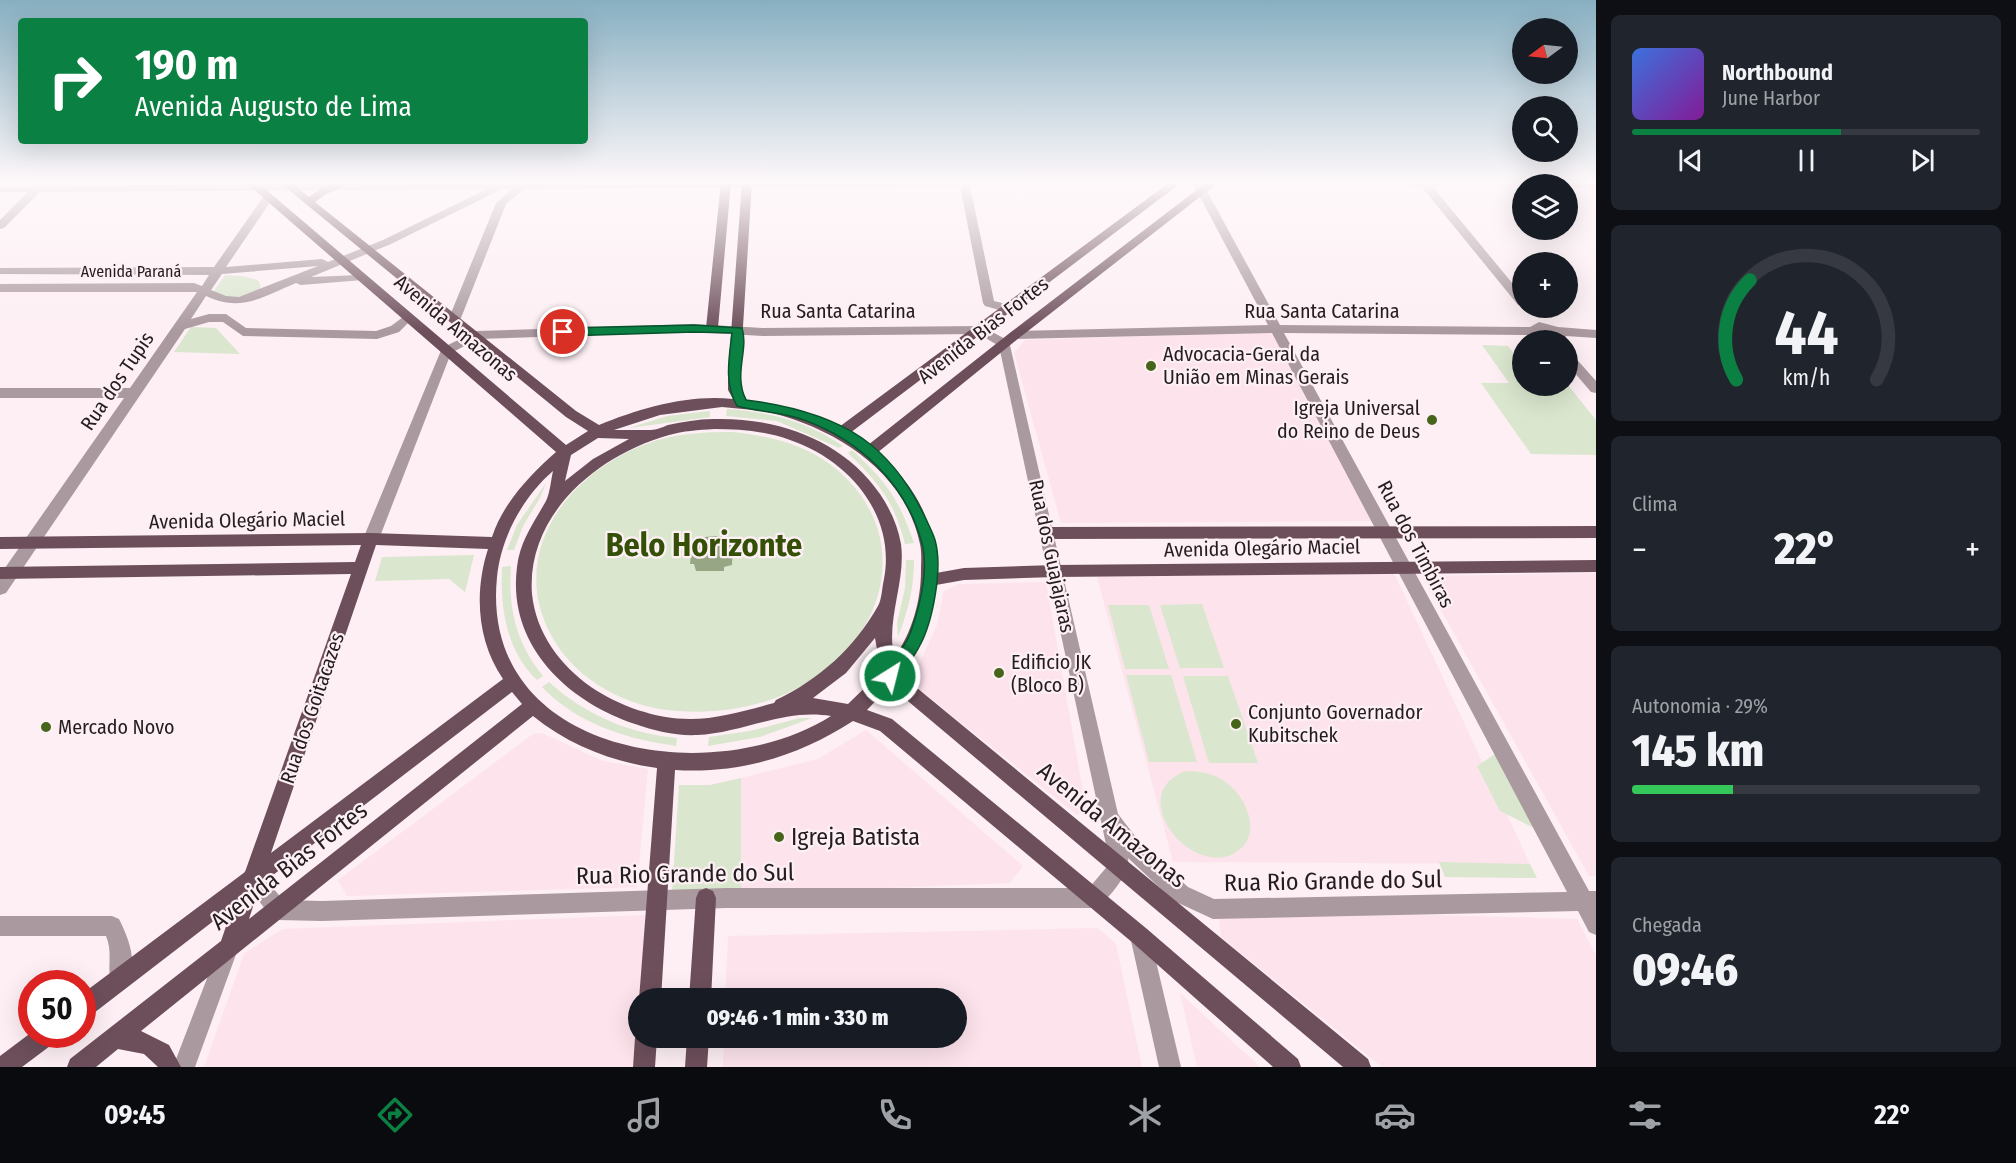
<!DOCTYPE html>
<html lang="pt">
<head>
<meta charset="utf-8">
<style>
  body { margin:0; font-family:"Fira Sans Condensed",sans-serif; background:#20242c; color:#f1f3f6; height:100vh; display:flex; flex-direction:column; font-size:22px; white-space:nowrap }
  * { box-sizing:border-box; margin:0 }
  p { font-size:20px; color:#9ea1a6 }
  .icon { flex:none; width:33px; height:33px; fill:none; stroke:currentColor; stroke-width:2; stroke-linecap:round; stroke-linejoin:round }
  .map { position:relative; flex:1; overflow:hidden }
  .side { display:flex; flex-direction:column; gap:15px; padding:15px; background:#0d0f14; width:420px }
  .side>* { flex:none }
  .guide { position:absolute; left:18px; top:18px; width:570px; height:126px; border-radius:6px; box-shadow:0 6px 24px #0002; background:#0b8043; color:#fff; overflow:hidden }
  .needle { width:39px; rotate:255deg }
  .fabs { position:absolute; left:1512px; top:18px; display:grid; gap:12px }
  .fabs a { display:grid; place-items:center; width:66px; height:66px; border-radius:50%; background:#171b24; box-shadow:0 6px 24px #0002; font-size:30px }
  .speed { position:absolute; left:18px; top:970px; display:flex; gap:12px; font-size:30px; font-weight:700; text-align:center }
  .speed>* { display:grid; place-content:center; width:78px; height:78px; border-radius:50%; background:#171b24; box-shadow:0 6px 24px #0002; line-height:1 }
  .speed .limit { border:9px solid #d22; background:#fff; color:#111 }
  .pin { position:absolute; display:grid; place-items:center; width:51px; height:51px; color:#fff; margin:-26px; border:3px solid #fff; border-radius:50%; box-shadow:0 2px 6px #0007 }
  .me { position:absolute; width:66px; margin:-33px; rotate:36deg; stroke-linejoin:round; filter:drop-shadow(0 0 4px #0008) }
  .turn { display:flex; align-items:center; gap:21px; height:126px; padding:0 18px; font-size:27px }
  .turn .icon { width:78px; height:78px; stroke-width:2.5 }
  .turn b { display:block; font-size:42px; line-height:51px }
  .big { font-size:45px; font-weight:800; line-height:1.1 }
  .side .widget { flex:1; display:flex; flex-direction:column; justify-content:center; gap:9px; min-width:0; padding:0 21px; border-radius:9px; background:#20242c }
  .side .dial { align-items:center; gap:0 }
  .dial svg { height:156px; overflow:visible; fill:none; stroke:#363941; stroke-width:7; stroke-linecap:round; text-anchor:middle }
  .dial text { fill:#f1f3f6; stroke:none }
  .song { display:flex; align-items:center; gap:18px }
  .cover { width:72px; height:72px; border-radius:9px; background:linear-gradient(135deg,hsl(220 70% 55%),hsl(290 70% 35%)) }
  .played { height:6px; border-radius:3px; background:linear-gradient(90deg,#0b8043 60%,#363941 60%) }
  .keys { display:flex; justify-content:space-around; direction:ltr }
  .heat { display:flex; justify-content:space-between; align-items:center; font-size:33px; direction:ltr }
  .charge { height:9px; border-radius:4px; background:linear-gradient(90deg,#34c759 29%,#363941 0) }
  .trip { position:absolute; left:628px; top:988px; width:339px; height:60px; border-radius:30px; background:#171b24; box-shadow:0 6px 24px #0002; font-weight:800; line-height:60px; text-align:center }
  .menu { display:flex; height:96px; justify-content:space-around; align-items:center; background:#090b0e; color:#9ea1a6 }
  .menu .icon { width:42px; height:42px }
  .menu .selected { color:#0b8043 }
  .menu b { font-size:27px; color:#f1f3f6 }
  main { display:flex; flex:1; min-height:0 }
  .map>svg:first-child { display:block }
  .built { fill:#fde3ec }
  .green { fill:#dae6ce }
  .water { fill:#97a786 }
  .lines { fill:none; stroke-linecap:round; stroke-linejoin:round }
  .minor { fill:#aa999f; fill-rule:evenodd }
  .major { fill:#6d4f5b; fill-rule:evenodd }
  .route { fill:#0b8043; stroke:#07532c; stroke-width:1.5 }
  .poi-dot { fill:#47651a; stroke:#fdeff4; stroke-width:2 }
  .labels { text-anchor:middle; stroke-width:4.5; stroke-linejoin:round; paint-order:stroke }
  .far-street-label { font-size:16px; fill:#231d1f; stroke:#fdeff4 }
  .street-label { font-size:20px; fill:#231d1f; stroke:#fdeff4 }
  .poi-label { font-size:20px; fill:#231d1f; stroke:#fdeff4; text-anchor:start }
  .near-street-label { font-size:24px; fill:#231d1f; stroke:#fdeff4 }
  .near-poi-label { font-size:24px; fill:#231d1f; stroke:#fdeff4; text-anchor:start }
  .town-label { font-size:32px; font-weight:bold; fill:#344f06; stroke:#fdeff4 }
</style>
</head>
<body>
<main>
<div class="map">
<svg width="1596" height="1067" viewBox="0 0 1596 1067">
  <rect width="100%" height="100%" fill="#fdeff4"/>
  <path class="built" d="M 1273,332 L 1372,521 L 1061,523 L 1014,353 L 1025,340 Z
    M 1394,573 L 1530,864 L 1173,862 L 1097,577 Z
    M 1596,573 L 1596,876 L 1589,876 L 1422,576 Z
    M 1046,582 L 1086,808 L 1077,815 L 915,686 L 916,671 L 937,625 L 944,591 L 958,584 Z
    M 866,730 L 1023,866 L 1010,883 L 741,894 L 741,778 L 818,759 Z
    M 542,733 L 603,761 L 648,769 L 637,887 L 347,896 L 338,880 L 533,734 Z
    M 1218,909 L 1577,919 L 1596,955 L 1596,1067 L 1382,1067 L 1221,937 Z
    M 646,915 L 633,1067 L 204,1067 L 244,954 L 282,929 Z
    M 1098,928 L 1116,944 L 1142,1067 L 723,1067 L 724,1038 L 957,1038 L 957,999 L 725,999 L 728,936 Z
    M 1180,993 L 1260,1067 L 1197,1067 Z"/>
  <path class="green" d="M 225,275 L 243,276 L 258,280 L 261,287 L 252,296 L 225,298 L 214,291 Z
    M 191,327 L 216,328 L 240,354 L 174,352 Z
    M 1482,345 L 1508,346 L 1522,365 L 1522,386 L 1568,385 L 1596,420 L 1596,455 L 1531,454 L 1481,383 L 1509,383 Z
    M 727,409 C 769,412 807,421 843,446 L 839,448 L 777,421 L 726,416 Z
    M 710,411 L 710,417 L 629,428 L 667,416 Z
    M 732,432 C 775,436 818,448 848,480 C 916,551 876,650 796,689 C 754,710 706,716 660,709 C 620,702 580,680 557,645 C 500,557 569,467 658,440 C 682,433 707,432 732,432 Z
    M 852,450 C 887,483 898,497 914,543 L 905,544 C 894,501 879,483 848,453 Z
    M 546,483 L 540,498 L 523,526 L 514,550 L 507,550 L 517,525 Z
    M 474,555 L 465,592 L 449,579 L 375,581 L 382,557 Z
    M 906,560 L 914,560 C 914,588 908,611 898,637 L 897,623 L 905,588 Z
    M 511,566 C 508,609 516,643 543,676 L 537,680 C 506,651 500,607 502,567 Z
    M 1202,604 L 1224,668 L 1180,668 L 1160,605 Z
    M 1108,605 L 1149,605 L 1169,669 L 1125,669 Z
    M 1126,675 L 1171,675 L 1197,762 L 1149,762 Z
    M 1183,676 L 1228,676 L 1258,763 L 1209,763 Z
    M 549,682 C 584,714 630,734 677,738 L 676,746 C 627,739 577,724 542,687 Z
    M 800,718 L 812,718 L 760,737 L 708,746 L 709,737 L 750,731 Z
    M 1495,754 L 1534,828 L 1500,811 L 1477,766 Z
    M 1186,771 C 1202,771 1217,774 1229,785 C 1249,801 1263,839 1233,854 C 1189,876 1124,794 1186,771 Z
    M 741,778 L 741,894 L 672,893 L 679,785 L 710,785 Z
    M 1439,862 L 1530,864 L 1537,878 L 1445,877 Z"/>
  <path class="water" d="M 713,536 L 725,537 L 729,543 L 733,543 L 732,565 L 724,567 L 724,571 L 696,571 L 694,564 L 690,564 L 692,544 L 695,544 L 699,538 Z"/>
  <g class="lines">
    <path class="minor" d="M 525,182 L 1068,182 L 1063,185 L 970,186 L 994,301 L 1014,306 L 1014,312 L 1010,313 L 985,306 L 983,303 L 960,186 L 524,189 L 506,204 L 461,318 L 455,322 L 451,321 L 449,318 L 496,203 L 512,189 L 502,189 L 391,244 L 311,277 L 359,275 L 365,278 L 363,280 L 301,285 L 296,283 C 264,296 242,313 206,296 L 191,319 L 209,314 L 226,314 L 246,328 L 376,331 L 391,326 L 407,314 L 413,318 L 399,332 L 377,339 L 243,336 L 223,322 L 209,322 L 185,329 L 6,593 L 0,595 L 0,575 L 124,398 L 0,398 L 0,388 L 130,388 L 197,292 L 0,292 L 0,284 L 194,283 L 202,286 L 209,275 L 0,274 L 0,268 L 214,267 L 264,196 L 268,195 L 273,198 L 226,267 L 322,259 L 328,262 L 383,240 L 487,189 L 40,192 L 4,228 L 0,229 L 0,220 L 28,192 L 0,192 L 0,186 L 34,186 L 40,183 L 45,186 ZM 318,266 L 239,297 L 226,296 L 211,290 L 222,274 Z
      M 1192,182 L 1202,182 L 1280,325 L 1530,327 L 1539,322 L 1558,327 L 1596,330 L 1596,338 L 1566,336 L 1565,340 L 1539,340 L 1532,335 L 1284,333 L 1589,891 L 1596,891 L 1596,935 L 1589,932 L 1578,911 L 1213,919 L 1174,901 L 1128,858 C 1131,873 1107,902 1094,908 L 726,908 L 322,921 L 278,920 L 271,917 L 242,878 L 245,871 L 252,868 L 259,871 L 283,900 L 322,901 L 726,888 L 1089,888 L 1110,863 L 999,346 L 979,334 L 763,336 L 694,332 L 478,339 L 451,353 L 379,539 L 376,543 L 366,543 L 363,539 L 442,348 L 476,331 L 694,324 L 763,328 L 981,326 L 1009,341 L 1118,814 L 1145,849 L 1188,887 L 1214,899 L 1567,892 L 1272,333 L 1015,339 L 1009,335 L 1015,331 L 1268,325 ZM 1542,330 L 1548,331 L 1552,336 Z
      M 1221,182 L 1596,182 L 1596,187 L 1568,187 L 1568,184 L 1432,186 L 1522,295 L 1522,306 L 1518,305 L 1421,186 L 1226,185 Z
      M 1568,353 L 1572,354 L 1596,381 L 1596,393 L 1591,392 L 1568,365 Z
      M 0,916 L 112,916 L 119,919 C 130,941 138,963 127,987 L 120,991 L 113,987 C 105,970 114,955 106,936 L 0,936 Z
      M 1140,926 L 1147,929 L 1150,936 L 1181,1067 L 1159,1067 L 1130,936 L 1133,929 Z
      M 228,939 L 235,942 L 238,949 L 195,1067 L 173,1067 L 221,942 Z"/>
    <path class="major" d="M 245,182 L 257,182 L 566,445 L 588,431 L 566,417 L 279,182 L 291,182 L 309,197 C 318,190 330,183 342,184 L 342,188 L 326,194 L 315,202 L 576,411 L 599,425 C 640,408 689,394 733,399 L 728,390 L 728,375 L 742,182 L 752,182 L 740,375 L 742,390 L 747,400 C 779,404 810,413 839,427 L 1170,182 L 1182,182 L 850,433 L 868,445 L 1011,332 L 1207,182 L 1219,182 L 1019,338 L 877,453 C 916,485 935,522 936,573 L 964,568 L 1055,565 L 1596,560 L 1596,572 L 1055,577 L 964,580 L 936,585 L 922,641 L 900,674 L 1368,1059 L 1371,1067 L 1343,1067 L 890,686 L 867,710 L 892,719 L 1147,929 L 1298,1059 L 1301,1067 L 1273,1067 L 1133,943 L 880,731 L 853,721 C 799,756 740,774 675,770 L 661,999 L 639,999 L 657,768 C 612,762 569,745 533,716 L 141,1031 L 169,1045 L 181,1067 L 158,1067 L 144,1054 L 118,1049 L 96,1067 L 67,1067 L 70,1059 L 221,941 L 233,906 L 90,1016 L 82,1019 L 82,994 L 245,872 L 351,574 L 0,579 L 0,567 L 355,562 L 361,545 L 0,549 L 0,537 L 371,533 L 492,537 C 503,503 530,475 556,452 ZM 722,407 C 738,409 756,409 772,413 C 838,430 905,472 920,544 C 922,553 921,563 921,571 C 921,600 912,634 894,657 C 886,618 906,582 901,544 C 898,526 890,509 880,494 C 843,440 777,417 713,419 C 698,419 683,422 668,425 C 663,427 656,430 651,430 C 639,430 627,430 614,430 L 660,415 ZM 714,429 C 740,429 765,431 790,440 C 849,460 896,515 884,579 C 882,587 882,599 878,606 C 854,648 820,679 776,700 L 774,703 C 747,710 718,719 690,719 C 656,719 619,706 591,687 C 560,665 536,633 532,594 C 526,515 597,455 669,435 C 683,431 698,430 714,429 ZM 598,438 L 629,439 L 593,459 L 565,481 L 571,455 ZM 553,471 C 551,480 550,493 546,501 C 533,524 520,541 517,567 C 507,645 567,701 635,724 C 655,731 676,736 697,735 C 742,733 785,708 831,716 C 712,791 479,755 497,577 C 501,537 523,497 553,471 ZM 376,545 L 488,549 C 474,592 477,641 503,679 L 271,853 ZM 875,638 L 881,672 L 848,704 L 813,698 L 846,673 ZM 512,692 L 522,704 L 249,919 L 260,885 Z
      M 721,182 L 731,182 L 718,328 L 712,332 L 706,328 Z
      M 1596,526 L 1596,538 L 1047,539 L 1042,537 L 1040,533 L 1042,529 L 1047,527 Z
      M 706,888 L 713,891 L 716,898 L 711,999 L 689,999 L 696,898 L 699,891 Z
      M 638,1030 L 639,1038 L 657,1038 L 655,1067 L 633,1067 L 635,1038 Z
      M 32,1032 L 32,1035 L 57,1035 L 54,1043 L 22,1067 L 0,1067 L 0,1056 Z
      M 687,1038 L 709,1038 L 707,1067 L 685,1067 Z"/>
  </g>
  <linearGradient id="sky" x2="0" y2="1"><stop stop-color="#87afc1"/><stop offset="0.55" stop-color="#fef8fa"/><stop offset="1" stop-color="#fef8fa" stop-opacity="0"/></linearGradient>
  <rect width="1596" height="332" fill="url(#sky)"/>
  <path class="route" d="M 694,325 L 742,328 C 749,350 733,374 746,400 C 786,405 828,415 862,438 C 892,459 911,487 926,519 C 929,526 933,533 935,540 C 943,568 933,622 919,647 C 913,659 903,670 896,681 L 890,683 L 885,681 L 882,676 C 888,663 899,654 906,642 C 911,634 914,622 917,612 C 923,591 928,561 921,540 C 905,483 859,440 804,420 C 782,412 759,412 737,406 C 724,383 729,359 732,333 L 694,332 L 563,336 L 558,332 L 563,328 Z"/>
  <g class="poi-dot">
    <circle cx="1151" cy="366" r="6"/>
    <circle cx="1432" cy="420" r="6"/>
    <circle cx="999" cy="673" r="6"/>
    <circle cx="1236" cy="724" r="6"/>
    <circle cx="46" cy="727" r="6"/>
    <circle cx="779" cy="837" r="6"/>
  </g>
  <g class="labels">
    <g class="far-street-label">
      <text x="131" y="277">Avenida Paraná</text>
    </g>
    <g class="street-label">
      <text x="838" y="318">Rua Santa Catarina</text>
      <text x="1322" y="318">Rua Santa Catarina</text>
      <text transform="translate(456 328) rotate(40)" y="7">Avenida Amazonas</text>
      <text transform="translate(983 330) rotate(-38)" y="7">Avenida Bias Fortes</text>
      <text transform="translate(117 381) rotate(-56)" y="7">Rua dos Tupis</text>
      <text transform="translate(247 520) rotate(-1)" y="7">Avenida Olegário Maciel</text>
      <text transform="translate(1416 544) rotate(62)" y="7">Rua dos Timbiras</text>
      <text transform="translate(1262 548) rotate(-1)" y="7">Avenida Olegário Maciel</text>
      <text transform="translate(1052 556) rotate(78)" y="7">Rua dos Guajajaras</text>
      <text transform="translate(312 708) rotate(-71)" y="7">Rua dos Goitacazes</text>
    </g>
    <g class="poi-label">
      <text x="1163" y="361">Advocacia-Geral da<tspan x="1163" dy="23">União em Minas Gerais</tspan></text>
      <text x="1420" y="415" text-anchor="end">Igreja Universal<tspan x="1420" dy="23">do Reino de Deus</tspan></text>
      <text x="1011" y="669">Edificio JK<tspan x="1011" dy="23">(Bloco B)</tspan></text>
      <text x="1248" y="719">Conjunto Governador<tspan x="1248" dy="23">Kubitschek</tspan></text>
      <text x="58" y="734">Mercado Novo</text>
    </g>
    <g class="near-street-label">
      <text transform="translate(1112 825) rotate(39)" y="8">Avenida Amazonas</text>
      <text transform="translate(289 866) rotate(-38)" y="8">Avenida Bias Fortes</text>
      <text transform="translate(685 874) rotate(-1)" y="8">Rua Rio Grande do Sul</text>
      <text transform="translate(1333 881) rotate(-1)" y="8">Rua Rio Grande do Sul</text>
    </g>
    <g class="near-poi-label">
      <text x="791" y="845">Igreja Batista</text>
    </g>
    <g class="town-label">
      <text x="704" y="556">Belo Horizonte</text>
    </g>
  </g>
</svg>
<div class="fabs">
<a><svg class="needle" viewBox="-14 -14 28 28"><path d="M0-13l5 13h-10z" fill="#e53935"/><path d="M0 13l5-13h-10z" fill="#9ea1a6"/></svg></a>
<a><svg class="icon" aria-label="search" viewBox="0 0 24 24"><circle cx="10" cy="10" r="6"/><path d="M15 15l6 6"/></svg></a>
<a><svg class="icon" aria-label="layers" viewBox="0 0 24 24"><path d="M12 4l9 5-9 5-9-5zM3 14l9 5 9-5"/></svg></a>
<a>+</a>
<a>−</a>
</div>
<div class="speed"><div class="limit">50</div></div>
<div class="pin" style="left:563px;top:332px;background:#d93025"><svg class="icon" aria-label="arrive" viewBox="0 0 24 24"><path d="M6 21V4h12l-3 4 3 4H6"/></svg></div>
<svg class="me" style="left:890px;top:676px" viewBox="-20 -20 40 40"><circle r="17" fill="#0b8043" stroke="#fff" stroke-width="3"/><path d="M0-11L8 9 0 5-8 9z" fill="#fff"/></svg>
<div class="trip">09:46 · 1 min · 330 m</div>
<div class="guide">
<div class="turn"><svg class="icon" aria-label="right" viewBox="0 0 24 24"><path d="M7 20v-9h11M14 6l5 5-5 5"/></svg><div><b>190 m</b>Avenida Augusto de Lima</div></div>
</div>
</div>
<section class="side">
<div class="widget">
<div class="song"><i class="cover"></i><div><b>Northbound</b><p>June Harbor</p></div></div>
<div class="played"></div>
<div class="keys"><svg class="icon" aria-label="previous" viewBox="0 0 24 24"><path d="M18 5L8 12l10 7zM5 5v14"/></svg><svg class="icon" aria-label="pause" viewBox="0 0 24 24"><path d="M8 5v14M16 5v14"/></svg><svg class="icon" aria-label="next" viewBox="0 0 24 24"><path d="M6 5l10 7-10 7zM19 5v14"/></svg></div>
</div>
<div class="widget dial"><svg viewBox="0 0 100 80">
<path d="M14 69A42 42 0 1 1 86 69"/>
<path d="M14 69A42 42 0 0 1 21 18" stroke="#0b8043"/>
<text x="50" y="56" font-size="32" font-weight="700">44</text>
<text x="50" y="72" font-size="11">km/h</text>
</svg></div>
<div class="widget"><p>Clima</p>
<div class="heat"><a>−</a><b class="big">22°</b><a>+</a></div>
</div>
<div class="widget"><p>Autonomia · 29%</p><b class="big">145 km</b><div class="charge"></div></div>
<div class="widget"><p>Chegada</p><b class="big">09:46</b></div>
</section>
</main>
<nav class="menu">
<b>09:45</b>
<svg class="icon selected" aria-label="directions" viewBox="0 0 24 24"><path d="M12 3l9 9-9 9-9-9zM9 14v-3h6M13 9l2 2-2 2"/></svg>
<svg class="icon" aria-label="music" viewBox="0 0 24 24"><path d="M9 18V5l10-2v13"/><circle cx="6" cy="18" r="3"/><circle cx="16" cy="16" r="3"/></svg>
<svg class="icon" aria-label="phone" viewBox="0 0 24 24"><path d="M5 4h4l2 5-3 2q2 4 5 5l2-3 5 2v4C11 20 4 13 5 4z"/></svg>
<svg class="icon" aria-label="climate" viewBox="0 0 24 24"><path d="M12 3v18M4 7l16 10M4 17L20 7"/></svg>
<svg class="icon" aria-label="car" viewBox="0 0 24 24"><path d="M5 17H2v-5l4-1 3-4h7l3 4 3 1v5h-3M9 17h6M6 11h13"/><circle cx="7" cy="17" r="2"/><circle cx="17" cy="17" r="2"/></svg>
<svg class="icon" aria-label="filters" viewBox="0 0 24 24"><path d="M4 7h16M4 17h16"/><circle cx="9" cy="7" r="2"/><circle cx="15" cy="17" r="2"/></svg>
<b>22°</b>
</nav>
</body>
</html>
